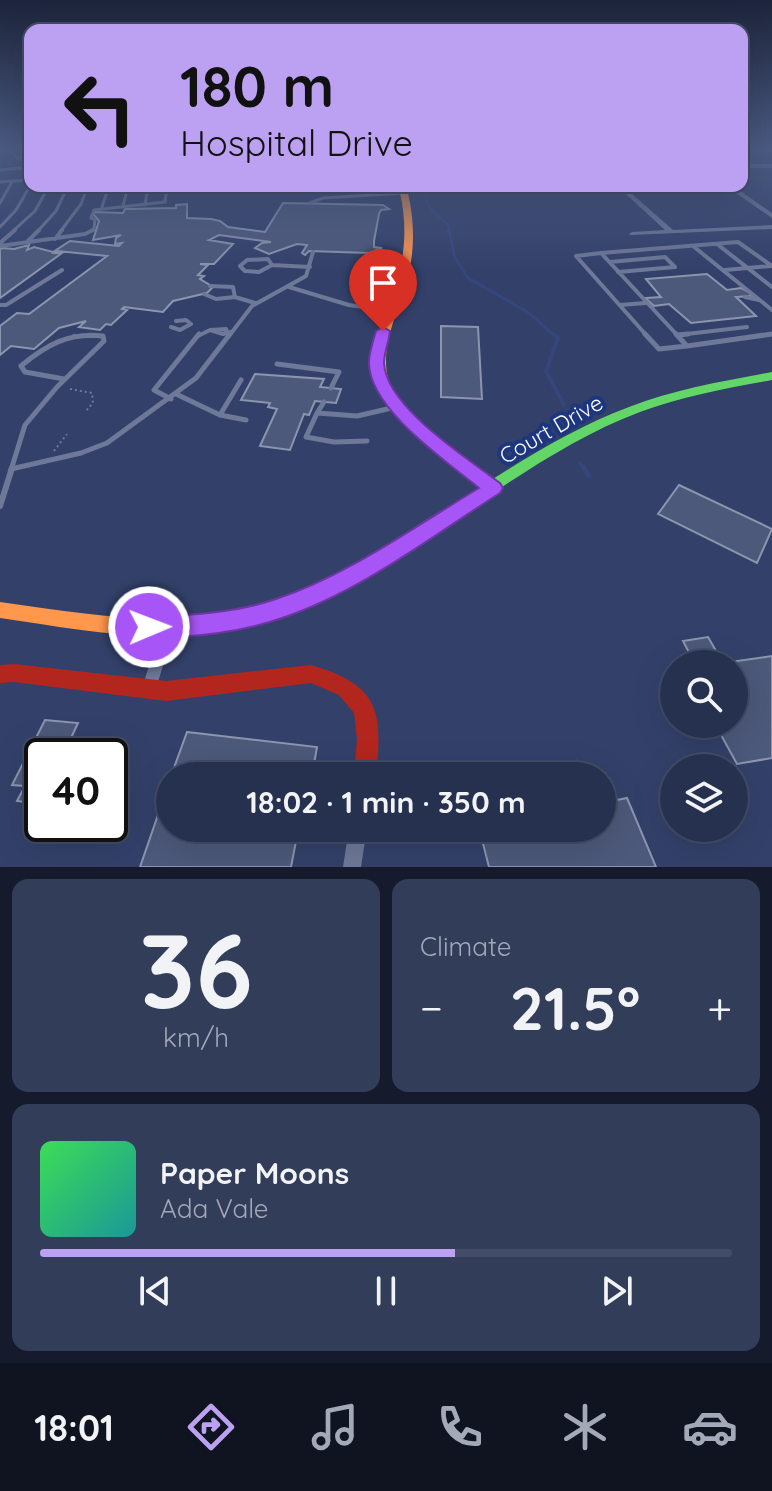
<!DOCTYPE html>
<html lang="en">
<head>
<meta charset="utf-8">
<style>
  body { margin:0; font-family:Quicksand,sans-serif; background:#323d5a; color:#f1f3f6; height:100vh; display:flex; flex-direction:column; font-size:30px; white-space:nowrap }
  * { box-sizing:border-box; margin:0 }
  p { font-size:26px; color:#a4a9b7 }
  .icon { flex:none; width:44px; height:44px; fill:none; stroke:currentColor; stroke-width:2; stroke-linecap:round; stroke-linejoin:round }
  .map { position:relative; height:867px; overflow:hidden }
  .drawer { display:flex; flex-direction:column; gap:12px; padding:12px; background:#151b2c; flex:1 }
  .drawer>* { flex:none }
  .top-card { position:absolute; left:24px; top:24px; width:724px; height:168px; border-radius:16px; box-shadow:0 8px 32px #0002,0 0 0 2px #424c67; background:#bca0f2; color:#111; overflow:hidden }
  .controls { position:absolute; left:660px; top:650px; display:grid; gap:16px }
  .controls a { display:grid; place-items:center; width:88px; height:88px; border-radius:50%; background:#263150; box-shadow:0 8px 32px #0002,0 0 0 2px #424c67; font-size:40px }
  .speed { position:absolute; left:24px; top:738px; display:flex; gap:16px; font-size:40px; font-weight:700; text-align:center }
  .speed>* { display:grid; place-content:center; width:104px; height:104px; border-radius:50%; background:#263150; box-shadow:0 8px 32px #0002,0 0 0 2px #424c67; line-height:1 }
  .speed .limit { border:4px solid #111; border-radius:12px; background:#fff; color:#111 }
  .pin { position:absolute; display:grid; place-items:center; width:68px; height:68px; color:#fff; margin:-82px -34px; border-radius:50% 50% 50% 0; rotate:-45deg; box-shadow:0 0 8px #0007 }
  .pin .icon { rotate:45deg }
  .me { position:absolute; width:88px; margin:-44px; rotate:89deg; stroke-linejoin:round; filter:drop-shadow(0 0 6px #0008) }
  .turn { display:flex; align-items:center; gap:28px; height:168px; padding:0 24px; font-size:36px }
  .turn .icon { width:104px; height:104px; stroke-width:2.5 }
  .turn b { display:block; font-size:56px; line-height:68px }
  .big { font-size:60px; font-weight:700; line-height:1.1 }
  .drawer .card { flex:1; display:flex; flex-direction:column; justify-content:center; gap:12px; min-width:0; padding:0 28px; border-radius:16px; background:#323d5a }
  .drawer .dial { align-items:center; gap:0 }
  .dial b { font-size:104px; line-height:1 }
  .song { display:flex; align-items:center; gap:24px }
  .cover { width:96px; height:96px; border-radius:12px; background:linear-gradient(135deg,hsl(130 70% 55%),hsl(180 70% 35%)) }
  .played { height:8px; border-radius:4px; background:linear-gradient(90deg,#bca0f2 60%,#424c67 60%) }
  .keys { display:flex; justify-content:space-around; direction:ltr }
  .heat { display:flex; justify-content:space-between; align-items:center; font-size:44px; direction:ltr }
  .drawer .tiles { flex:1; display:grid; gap:12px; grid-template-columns:1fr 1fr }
  .card:last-child { grid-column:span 2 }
  .trip { position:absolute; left:156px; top:762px; width:460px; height:80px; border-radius:40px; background:#263150; box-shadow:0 8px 32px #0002,0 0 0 2px #424c67; font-weight:700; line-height:80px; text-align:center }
  .dock { display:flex; height:128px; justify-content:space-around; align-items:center; background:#0f1420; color:#a4a9b7 }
  .dock .icon { width:56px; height:56px }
  .dock .current { color:#bca0f2 }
  .dock b { font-size:36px; color:#f1f3f6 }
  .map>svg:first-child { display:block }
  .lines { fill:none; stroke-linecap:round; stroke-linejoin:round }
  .stream-far3 { stroke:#35467d; stroke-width:2 }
  .stream-far2 { stroke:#35467d; stroke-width:3 }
  .stream-far1 { stroke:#35467d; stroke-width:4 }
  .stream { stroke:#35467d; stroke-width:5 }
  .building { fill:#4d597a; stroke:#8c95af; stroke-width:2 }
  .path { stroke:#6e7898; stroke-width:2; stroke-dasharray:2 3; stroke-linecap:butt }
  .lane-far3 { stroke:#6e7898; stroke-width:3 }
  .lane-far2 { stroke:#6e7898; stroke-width:4 }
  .lane-far1 { stroke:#6e7898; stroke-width:5 }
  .lane { stroke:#6e7898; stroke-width:6 }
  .street { fill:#6e7898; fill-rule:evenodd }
  .fast { fill:#63d668; fill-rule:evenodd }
  .slow { fill:#ff974d; fill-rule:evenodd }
  .jam { fill:#b3261e; fill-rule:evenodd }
  .route { fill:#a855f7; stroke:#6d37a1; stroke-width:2 }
  .labels { text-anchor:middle; stroke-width:8; stroke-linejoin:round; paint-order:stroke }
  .street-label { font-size:22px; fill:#fff; stroke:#1d3680 }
</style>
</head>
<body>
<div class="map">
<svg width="772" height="867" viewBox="0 0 772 867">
  <rect width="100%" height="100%" fill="#33416a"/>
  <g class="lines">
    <path class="stream-far3" d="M 420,186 L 431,209 L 449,226 L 448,232"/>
    <path class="stream-far2" d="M 449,230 L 455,258 L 468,278 L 529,313 L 555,336"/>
    <path class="stream-far1" d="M 553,334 L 558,338 L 546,371 L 564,405
      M 580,463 L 585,470"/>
    <path class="stream" d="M 584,468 L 589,476"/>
  </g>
  <path class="building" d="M 283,203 L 383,205 L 389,209 L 381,210 L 379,214 L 374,241 L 374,247 L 382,248 L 369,253 L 309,251 L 305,255 L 302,253 L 307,245 L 297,244 L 269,254 L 255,248 L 262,243 L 271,242 L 219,235 L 209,240 L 233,244 L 214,264 L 200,264 L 208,265 L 198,275 L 204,276 L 200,279 L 213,287 L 207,293 L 173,301 L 163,312 L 124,307 L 122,309 L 127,310 L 111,325 L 106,324 L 100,330 L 79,327 L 86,321 L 59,328 L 34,349 L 11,346 L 0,355 L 0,326 L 17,313 L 29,314 L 107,256 L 57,251 L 54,253 L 62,253 L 0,298 L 0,249 L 3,248 L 14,249 L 29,245 L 27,250 L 34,247 L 53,252 L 70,241 L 119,246 L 122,243 L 115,244 L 116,238 L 121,235 L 93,240 L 99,221 L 93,214 L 95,212 L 123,213 L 125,209 L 176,208 L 176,205 L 187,204 L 187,218 L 211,219 L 220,221 L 228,227 L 265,232 Z
    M 707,274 L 727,290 L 741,288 L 750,293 L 751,296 L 736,297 L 756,316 L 691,323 L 669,304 L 654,306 L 645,298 L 661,297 L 646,279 Z
    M 441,326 L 478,327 L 482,399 L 441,397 Z
    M 255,374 L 324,379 L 320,387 L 341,389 L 336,403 L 315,401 L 309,415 L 304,414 L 290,450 L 260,446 L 277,409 L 268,407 L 270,403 L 241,400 Z
    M 679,485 L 772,529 L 757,563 L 658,514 Z
    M 708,637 L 723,663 L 772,656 L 772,758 L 737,764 L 715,724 L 734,724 L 734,664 L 695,664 L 683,641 Z
    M 45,720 L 78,723 L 64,753 L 75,755 L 42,756 L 42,804 L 17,801 L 25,786 L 12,785 Z
    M 187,732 L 317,747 L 312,776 L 171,776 Z
    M 576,761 L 581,776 L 515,776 L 514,773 Z
    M 170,780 L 170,828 L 323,828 L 320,840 L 297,836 L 291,867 L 140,867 Z
    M 627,798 L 656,867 L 489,867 L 479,828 L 602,828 L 602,803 Z"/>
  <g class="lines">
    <path class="path" d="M 70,389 L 92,393 L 93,403 L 85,412
      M 54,451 L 67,434"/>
    <path class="lane-far3" d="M 10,150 L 17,158 L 30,156
      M 0,170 L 30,167
      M 0,182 L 30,180
      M 280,186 L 275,191 L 292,192 L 295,186
      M 0,203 L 12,182
      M 310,203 L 323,198 L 404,193
      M 145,205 L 148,186
      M 123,206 L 128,186
      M 102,207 L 109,186
      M 0,227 L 16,210 L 30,186
      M 12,232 L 35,211 L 49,186
      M 37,232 L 56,211 L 68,186
      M 60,232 L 81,204 L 88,186
      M 89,232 L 94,229 L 95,220 L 91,218 L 94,210 L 165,202 L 167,186"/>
    <path class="lane-far2" d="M 55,239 L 62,230
      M 27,242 L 39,230
      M 0,243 L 15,230
      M 717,244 L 772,287
      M 0,246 L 85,234 L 93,230
      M 693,246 L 772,310
      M 601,253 L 576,256 L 647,336
      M 268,259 L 272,265 L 259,272 L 245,271 L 240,266 L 247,260 Z
      M 610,262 L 665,257 L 675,267 L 618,272
      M 272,265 L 310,267
      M 725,270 L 771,266
      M 289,287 L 349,305 L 391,311
      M 204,294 L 216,299 L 235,297 L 233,287 L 210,286
      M 235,297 L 255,303
      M 745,297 L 759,300
      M 0,305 L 6,305 L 62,270
      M 620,305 L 646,303
      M 171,327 L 180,330 L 191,324 L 186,320 L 176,321
      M 227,332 L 226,329 L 210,330 L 223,334 L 231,332
      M 678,335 L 747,327
      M 74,336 L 102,336
      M 198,336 L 210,330
      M 229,336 L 252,306 L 306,276 L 313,252
      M 678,336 L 601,253 L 738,242 L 772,266
      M 759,336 L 772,334"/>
    <path class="lane-far1" d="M 645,334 L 659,349 L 687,346
      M 676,334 L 687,346 L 772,334
      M 678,335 L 688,334
      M 277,364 L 339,372 L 331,388
      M 176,394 L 220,415 L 246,420
      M 171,399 L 154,390 L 199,334
      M 317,413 L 324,402
      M 220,415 L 241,380
      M 367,441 L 334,442 L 306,437 L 317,413 L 357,416 L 396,407
      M 11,469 L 81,453 L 107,443 L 196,378 L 230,334
      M 11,470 L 25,425 L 57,387 L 104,341 L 103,336 C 69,332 46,345 21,366 L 25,372 L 64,379"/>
    <path class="lane" d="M 0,506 L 12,468"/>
    <path class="street" d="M 767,150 L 772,150 L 772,153 Z
      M 742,164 L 772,164 L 772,168 L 742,168 Z
      M 617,186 L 623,186 L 673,230 L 772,225 L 772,229 L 630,235 L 629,234 L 632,232 L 665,230 Z
      M 726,186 L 733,186 L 772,213 L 772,218 Z
      M 168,622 L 173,624 L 175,628 L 156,688 L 154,693 L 149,695 L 144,693 L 142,688 L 161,628 L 163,624 Z
      M 349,828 L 367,828 L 361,867 L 343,867 Z"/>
    <path class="fast" d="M 772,372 L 772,380 C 728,388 683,396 640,412 C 573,437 513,480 454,519 L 448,521 L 442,519 L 440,515 L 442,511 C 503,473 562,432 629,407 C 675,389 724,381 772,372 Z"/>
    <path class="slow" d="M 404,191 L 408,193 C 414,219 415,246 409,272 C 399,315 369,361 399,401 C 425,436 464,459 498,484 L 501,488 L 498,492 L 488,492 C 452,465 411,440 386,402 C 357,359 388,316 399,273 C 406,246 406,219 400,193 Z
      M 448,509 L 454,511 L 456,515 L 454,519 C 380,568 303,621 213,633 C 142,643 70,628 0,618 L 0,602 C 114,618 214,637 322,582 C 349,568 375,553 401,537 C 416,528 431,514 448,509 Z"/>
    <path class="jam" d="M 14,664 L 166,681 L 311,665 C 379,685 383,710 376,776 L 354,776 L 357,739 L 354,713 L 339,695 L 311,683 L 166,701 L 14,682 L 0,683 L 0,665 Z"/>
  </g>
  <linearGradient id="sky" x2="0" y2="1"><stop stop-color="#1c243a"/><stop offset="0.55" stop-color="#4a5a81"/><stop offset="1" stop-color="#4a5a81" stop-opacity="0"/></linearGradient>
  <rect width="772" height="271" fill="url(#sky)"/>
  <path class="route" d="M 383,327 L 390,331 C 389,341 384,353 384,363 C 386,407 467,458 500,483 L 503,488 L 500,493 C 431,537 360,592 282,618 C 239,633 195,637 149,638 L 141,635 L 137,627 L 141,620 L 149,617 C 192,615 235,613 276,599 C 348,575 414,527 479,488 C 446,461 368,408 369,362 C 369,353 373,341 376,331 Z"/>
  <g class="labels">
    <g class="street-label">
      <text transform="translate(551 429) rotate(-30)" y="8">Court Drive</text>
    </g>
  </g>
</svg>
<div class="controls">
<a><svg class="icon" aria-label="search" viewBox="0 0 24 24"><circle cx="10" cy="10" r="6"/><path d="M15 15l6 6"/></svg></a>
<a><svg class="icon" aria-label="layers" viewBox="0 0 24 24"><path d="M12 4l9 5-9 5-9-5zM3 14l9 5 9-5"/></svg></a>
</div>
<div class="speed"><div class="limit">40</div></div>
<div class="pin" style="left:383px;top:331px;background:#d93025"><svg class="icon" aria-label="arrive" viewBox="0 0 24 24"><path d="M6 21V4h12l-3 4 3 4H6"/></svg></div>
<svg class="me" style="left:149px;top:627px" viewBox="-20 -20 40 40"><circle r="17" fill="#a855f7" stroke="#fff" stroke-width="3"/><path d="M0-11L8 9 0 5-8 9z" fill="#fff"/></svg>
<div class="trip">18:02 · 1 min · 350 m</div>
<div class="top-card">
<div class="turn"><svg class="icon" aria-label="left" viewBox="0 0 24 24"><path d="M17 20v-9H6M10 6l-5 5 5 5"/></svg><div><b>180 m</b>Hospital Drive</div></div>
</div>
</div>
<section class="drawer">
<div class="tiles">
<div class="card dial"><b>36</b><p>km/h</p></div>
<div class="card"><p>Climate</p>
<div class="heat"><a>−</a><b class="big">21.5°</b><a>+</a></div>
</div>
<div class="card">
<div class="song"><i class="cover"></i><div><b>Paper Moons</b><p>Ada Vale</p></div></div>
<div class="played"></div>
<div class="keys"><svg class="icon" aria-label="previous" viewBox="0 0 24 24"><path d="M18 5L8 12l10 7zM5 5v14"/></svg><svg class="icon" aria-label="pause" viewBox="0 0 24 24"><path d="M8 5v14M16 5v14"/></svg><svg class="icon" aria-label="next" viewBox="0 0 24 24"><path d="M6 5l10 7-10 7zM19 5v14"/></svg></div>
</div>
</div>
</section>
<nav class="dock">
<b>18:01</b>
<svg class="icon current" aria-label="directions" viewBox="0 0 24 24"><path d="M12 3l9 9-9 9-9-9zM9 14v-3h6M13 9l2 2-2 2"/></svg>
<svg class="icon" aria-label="music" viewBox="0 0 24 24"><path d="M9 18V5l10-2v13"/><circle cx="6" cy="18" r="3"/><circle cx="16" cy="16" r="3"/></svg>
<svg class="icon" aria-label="phone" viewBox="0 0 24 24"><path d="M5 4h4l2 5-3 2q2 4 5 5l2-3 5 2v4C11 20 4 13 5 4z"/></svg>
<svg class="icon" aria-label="climate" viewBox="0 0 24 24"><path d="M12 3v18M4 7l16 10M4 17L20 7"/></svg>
<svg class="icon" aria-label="car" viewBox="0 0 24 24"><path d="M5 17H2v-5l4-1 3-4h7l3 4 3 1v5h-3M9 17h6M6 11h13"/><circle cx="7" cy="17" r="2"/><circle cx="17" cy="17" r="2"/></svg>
</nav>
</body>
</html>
